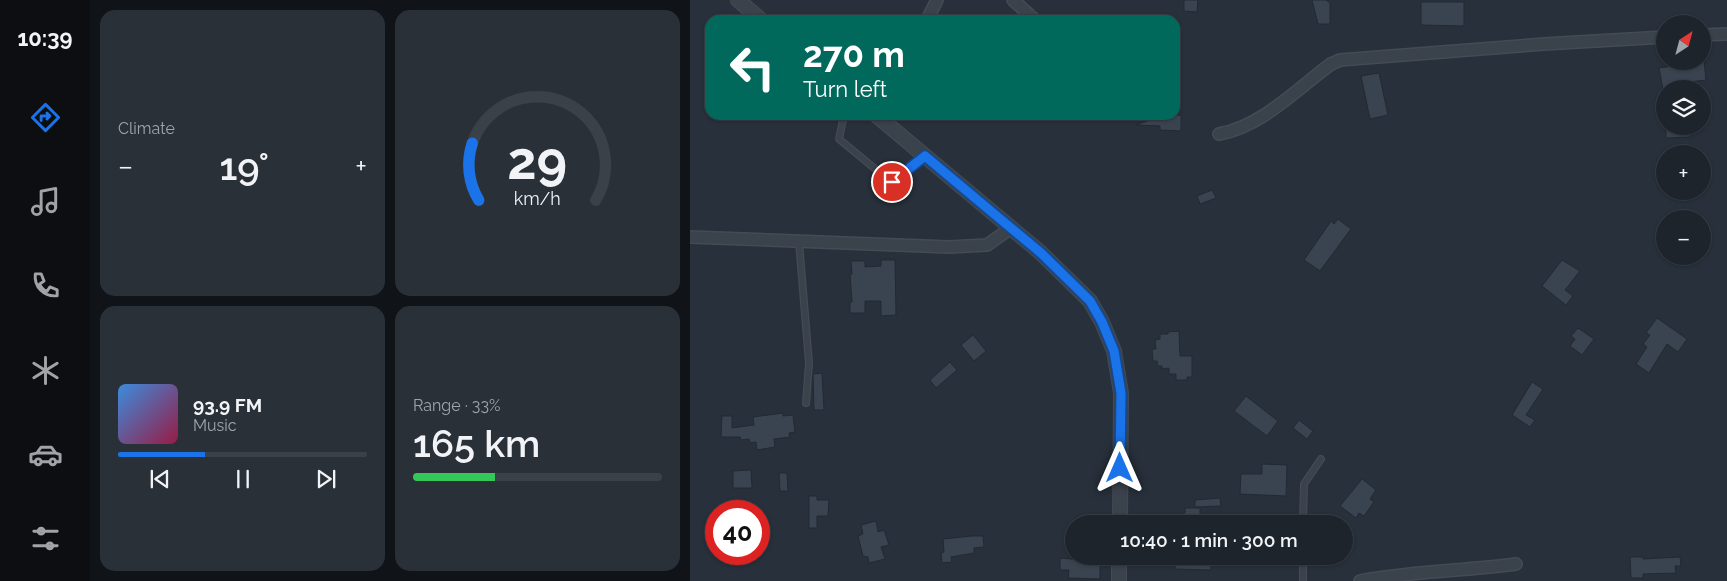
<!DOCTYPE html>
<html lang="en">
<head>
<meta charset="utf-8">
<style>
  body { margin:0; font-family:Raleway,sans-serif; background:#2a3038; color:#f1f3f6; height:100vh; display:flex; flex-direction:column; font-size:19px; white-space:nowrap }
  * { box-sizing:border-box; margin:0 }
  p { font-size:16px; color:#a0a4a9 }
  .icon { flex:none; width:28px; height:28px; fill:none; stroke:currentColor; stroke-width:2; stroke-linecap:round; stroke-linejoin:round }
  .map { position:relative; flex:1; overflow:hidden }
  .panel { display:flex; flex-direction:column; gap:10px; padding:10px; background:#101418; width:600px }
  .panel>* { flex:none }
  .hud { position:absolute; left:15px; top:15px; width:475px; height:105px; border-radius:15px; box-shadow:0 1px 4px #0004,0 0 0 1px #3b4148; background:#00695c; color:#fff; overflow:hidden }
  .needle { width:32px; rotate:36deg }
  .buttons { position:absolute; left:966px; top:15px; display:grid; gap:10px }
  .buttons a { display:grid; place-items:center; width:55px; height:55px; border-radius:50%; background:#1d242c; box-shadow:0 1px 4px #0004,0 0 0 1px #3b4148; font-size:25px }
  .speed { position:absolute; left:15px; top:500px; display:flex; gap:10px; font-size:25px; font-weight:700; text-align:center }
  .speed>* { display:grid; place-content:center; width:65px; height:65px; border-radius:50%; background:#1d242c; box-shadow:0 1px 4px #0004,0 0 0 1px #3b4148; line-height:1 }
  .speed .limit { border:8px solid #d22; background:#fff; color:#111 }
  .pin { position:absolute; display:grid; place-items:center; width:42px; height:42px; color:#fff; margin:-21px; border:2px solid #fff; border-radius:50%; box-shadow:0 1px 5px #0007 }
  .me { position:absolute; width:55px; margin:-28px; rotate:0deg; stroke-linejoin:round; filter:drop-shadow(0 0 4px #0008) }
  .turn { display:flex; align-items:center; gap:18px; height:105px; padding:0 15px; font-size:22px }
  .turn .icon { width:65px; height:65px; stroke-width:2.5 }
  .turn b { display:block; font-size:35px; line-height:42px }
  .big { font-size:38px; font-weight:600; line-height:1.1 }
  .panel .card { flex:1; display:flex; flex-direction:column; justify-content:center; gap:8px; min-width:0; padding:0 18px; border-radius:15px; background:#2a3038 }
  .panel .dial { align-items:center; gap:0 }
  .dial svg { height:130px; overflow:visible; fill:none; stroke:#3b4148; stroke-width:7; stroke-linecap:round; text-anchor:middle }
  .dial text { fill:#f1f3f6; stroke:none }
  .song { display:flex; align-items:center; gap:15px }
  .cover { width:60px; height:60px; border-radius:8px; background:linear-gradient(135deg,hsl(210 70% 55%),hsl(340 70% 35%)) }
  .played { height:5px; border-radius:2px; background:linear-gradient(90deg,#1a73e8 35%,#3b4148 35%) }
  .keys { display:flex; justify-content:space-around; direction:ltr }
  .heat { display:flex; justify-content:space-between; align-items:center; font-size:28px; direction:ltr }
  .charge { height:8px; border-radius:4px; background:linear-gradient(90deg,#34c759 33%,#3b4148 0) }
  .panel .tiles { flex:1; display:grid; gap:10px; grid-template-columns:repeat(2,1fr) }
  .trip { position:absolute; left:375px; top:515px; width:288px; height:50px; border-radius:25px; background:#1d242c; box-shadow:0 1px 4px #0004,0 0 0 1px #3b4148; font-weight:600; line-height:50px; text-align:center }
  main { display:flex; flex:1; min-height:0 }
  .dock { display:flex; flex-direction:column; width:90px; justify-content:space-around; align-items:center; background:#0c0e12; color:#a0a4a9 }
  .dock .icon { width:35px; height:35px }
  .dock .current { color:#1a73e8 }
  .dock b { font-size:22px; color:#f1f3f6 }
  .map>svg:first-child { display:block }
  .building { fill:#3a4450; stroke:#222932 }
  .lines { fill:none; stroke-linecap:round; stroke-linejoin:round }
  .service-casing { stroke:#444b54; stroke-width:8 }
  .minor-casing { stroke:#444b54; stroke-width:14 }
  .tertiary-casing { stroke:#444b54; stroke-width:16 }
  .service { stroke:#3a424b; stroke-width:5.5 }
  .minor { stroke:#3a424b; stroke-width:11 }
  .tertiary { stroke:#3a424b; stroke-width:14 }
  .route-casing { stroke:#114b97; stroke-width:12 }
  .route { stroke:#1a73e8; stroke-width:9 }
</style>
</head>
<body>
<main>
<nav class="dock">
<b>10:39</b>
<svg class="icon current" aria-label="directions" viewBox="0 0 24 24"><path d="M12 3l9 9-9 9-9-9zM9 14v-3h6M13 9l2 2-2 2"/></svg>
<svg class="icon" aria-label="music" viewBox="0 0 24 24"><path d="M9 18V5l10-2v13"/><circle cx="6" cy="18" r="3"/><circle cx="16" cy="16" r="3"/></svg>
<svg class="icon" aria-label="phone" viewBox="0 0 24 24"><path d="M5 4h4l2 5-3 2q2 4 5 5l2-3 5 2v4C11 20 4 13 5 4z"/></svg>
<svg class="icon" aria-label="climate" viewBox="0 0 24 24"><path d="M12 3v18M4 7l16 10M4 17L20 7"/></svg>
<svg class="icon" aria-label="car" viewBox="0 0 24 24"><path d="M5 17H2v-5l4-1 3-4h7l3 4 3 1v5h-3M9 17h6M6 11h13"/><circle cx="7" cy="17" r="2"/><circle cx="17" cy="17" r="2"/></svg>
<svg class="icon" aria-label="filters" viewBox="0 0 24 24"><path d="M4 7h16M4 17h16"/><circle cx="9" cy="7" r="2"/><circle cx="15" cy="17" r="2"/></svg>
</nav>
<section class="panel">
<div class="tiles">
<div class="card"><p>Climate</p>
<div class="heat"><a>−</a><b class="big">19°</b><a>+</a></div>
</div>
<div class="card dial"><svg viewBox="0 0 100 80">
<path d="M14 69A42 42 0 1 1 86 69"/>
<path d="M14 69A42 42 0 0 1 10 34" stroke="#1a73e8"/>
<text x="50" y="56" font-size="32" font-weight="700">29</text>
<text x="50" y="72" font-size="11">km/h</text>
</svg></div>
<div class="card">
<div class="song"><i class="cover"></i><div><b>93.9 FM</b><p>Music</p></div></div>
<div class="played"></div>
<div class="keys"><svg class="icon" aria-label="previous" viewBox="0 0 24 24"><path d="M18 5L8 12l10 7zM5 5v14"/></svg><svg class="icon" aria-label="pause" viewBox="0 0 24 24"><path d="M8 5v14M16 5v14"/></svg><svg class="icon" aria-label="next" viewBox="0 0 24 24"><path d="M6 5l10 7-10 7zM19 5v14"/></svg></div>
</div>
<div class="card"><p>Range · 33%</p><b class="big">165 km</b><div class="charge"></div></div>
</div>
</section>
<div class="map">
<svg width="1037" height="581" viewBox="0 0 1037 581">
  <rect width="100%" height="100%" fill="#27303b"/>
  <path class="building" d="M 494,0 L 508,0 L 507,12 L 494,11 Z
    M 622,0 L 636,0 L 640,3 L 640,24 L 628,24 Z
    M 731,2 L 774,2 L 774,26 L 731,25 Z
    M 981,61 L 1014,61 L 1016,80 L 999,82 L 1001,89 L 973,89 L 969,68 L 982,66 Z
    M 689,73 L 698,115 L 680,119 L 671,76 Z
    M 468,115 L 491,115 L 491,131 L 470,130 L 470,126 L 446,125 L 468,117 Z
    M 976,126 L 1000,126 L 1000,137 L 976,138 Z
    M 522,190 L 526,198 L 510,204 L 507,196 Z
    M 648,219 L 661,229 L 630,271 L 614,260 L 641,221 L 644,224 Z
    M 191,260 L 205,260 L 206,315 L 191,316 L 191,301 L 175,301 L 175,313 L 160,313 L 160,302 L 162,302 L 160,274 L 162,274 L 161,261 L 175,261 L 175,267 L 191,266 Z
    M 872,260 L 890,271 L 875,290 L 883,296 L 876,305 L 852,286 Z
    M 967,318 L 997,339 L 988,352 L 977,344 L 959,373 L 946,364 L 957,347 L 953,344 L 960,335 L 956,333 Z
    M 888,328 L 904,339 L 892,355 L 880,346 L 885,339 L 881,336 Z
    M 489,331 L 490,356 L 502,356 L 502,377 L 497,377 L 497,380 L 486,380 L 486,374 L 479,374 L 479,368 L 472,369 L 472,366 L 468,366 L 467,361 L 463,361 L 462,349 L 466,349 L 465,340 L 470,339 L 470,334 L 478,334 L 478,332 Z
    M 283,335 L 296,351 L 284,361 L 271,345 Z
    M 260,362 L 267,370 L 246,388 L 240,380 Z
    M 132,373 L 134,410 L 124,410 L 123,374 Z
    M 842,382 L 853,389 L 836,415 L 845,420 L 840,427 L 822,415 Z
    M 556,396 L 588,421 L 577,436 L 544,411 Z
    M 93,413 L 93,416 L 103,415 L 105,432 L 99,433 L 100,437 L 84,439 L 85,447 L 67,450 L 66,442 L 60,443 L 59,439 L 51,440 L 50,437 L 31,437 L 32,416 L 42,416 L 42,428 L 64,425 L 63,417 Z
    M 609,420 L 623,431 L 617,439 L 603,428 Z
    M 572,464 L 597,465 L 596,496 L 550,494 L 551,474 L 572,474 Z
    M 61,470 L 62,488 L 43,488 L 43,471 Z
    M 89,473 L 97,473 L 98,491 L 90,491 Z
    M 672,479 L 686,490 L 680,499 L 684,502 L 674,516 L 669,513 L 666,518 L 650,506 Z
    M 119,496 L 127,496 L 127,500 L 139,500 L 138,516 L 127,516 L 127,528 L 119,528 Z
    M 530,498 L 531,506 L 505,507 L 505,500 Z
    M 495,508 L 510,508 L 510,524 L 491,524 L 492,513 L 495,513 Z
    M 387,516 L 414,517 L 414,524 L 387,524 Z
    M 186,521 L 188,532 L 194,530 L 199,545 L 191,547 L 195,559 L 179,563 L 178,557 L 173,556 L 168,536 L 173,534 L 171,525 Z
    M 282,536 L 293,536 L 294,547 L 284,548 L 284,553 L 261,557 L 262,562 L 252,563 L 251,553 L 254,552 L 253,539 Z
    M 493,556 L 516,556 L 516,560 L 521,560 L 521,570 L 485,569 L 485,559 L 493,559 Z
    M 940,557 L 953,557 L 953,559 L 990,557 L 991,566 L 985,566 L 986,573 L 953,574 L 953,578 L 941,578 Z
    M 370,558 L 392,560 L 391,562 L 410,563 L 410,579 L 378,578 L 379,570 L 370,570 Z"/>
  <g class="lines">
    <g class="service-casing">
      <path id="service" d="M 154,115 L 149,139 L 201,182 L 235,156
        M 109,242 L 119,363 L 116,403
        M 613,524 L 614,484 L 631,459
        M 613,581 L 613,556"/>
    </g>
    <g class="minor-casing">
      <path id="minor" d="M 323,0 L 345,20
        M 237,20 L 247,0
        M 1012,35 L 1037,34
        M 529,134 C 571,127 607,89 641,64 L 650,60 L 854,44 L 975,37
        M 0,237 L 259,247 L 297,245 L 321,228
        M 670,581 C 722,571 774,571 826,564"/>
    </g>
    <g class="tertiary-casing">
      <path id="tertiary" d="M 48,0 L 71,20
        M 186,115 L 351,253 L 400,301 L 412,322 L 424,351 L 431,393 L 430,524
        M 429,581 L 429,556"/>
    </g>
    <use href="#service" class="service"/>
    <use href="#minor" class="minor"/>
    <use href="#tertiary" class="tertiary"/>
  </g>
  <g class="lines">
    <g class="route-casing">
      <path id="route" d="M 202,182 L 235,156 L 351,253 L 400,301 L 412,322 L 424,351 L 431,393 L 430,468"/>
    </g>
    <use href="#route" class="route"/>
  </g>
</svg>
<div class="buttons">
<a><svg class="needle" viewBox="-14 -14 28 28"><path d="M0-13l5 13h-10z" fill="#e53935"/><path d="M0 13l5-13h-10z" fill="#a0a4a9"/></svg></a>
<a><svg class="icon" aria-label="layers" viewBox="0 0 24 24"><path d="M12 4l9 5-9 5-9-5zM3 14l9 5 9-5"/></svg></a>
<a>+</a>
<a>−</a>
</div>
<div class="speed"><div class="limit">40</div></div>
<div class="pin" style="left:202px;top:182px;background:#d93025"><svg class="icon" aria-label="arrive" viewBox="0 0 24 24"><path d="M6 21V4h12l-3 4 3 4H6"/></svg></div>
<svg class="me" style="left:430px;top:468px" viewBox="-20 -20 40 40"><path d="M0-17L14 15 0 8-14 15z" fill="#1a73e8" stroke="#fff" stroke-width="4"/></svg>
<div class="trip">10:40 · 1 min · 300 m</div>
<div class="hud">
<div class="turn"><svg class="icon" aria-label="left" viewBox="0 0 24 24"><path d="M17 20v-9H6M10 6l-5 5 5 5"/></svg><div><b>270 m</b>Turn left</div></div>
</div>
</div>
</main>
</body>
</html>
